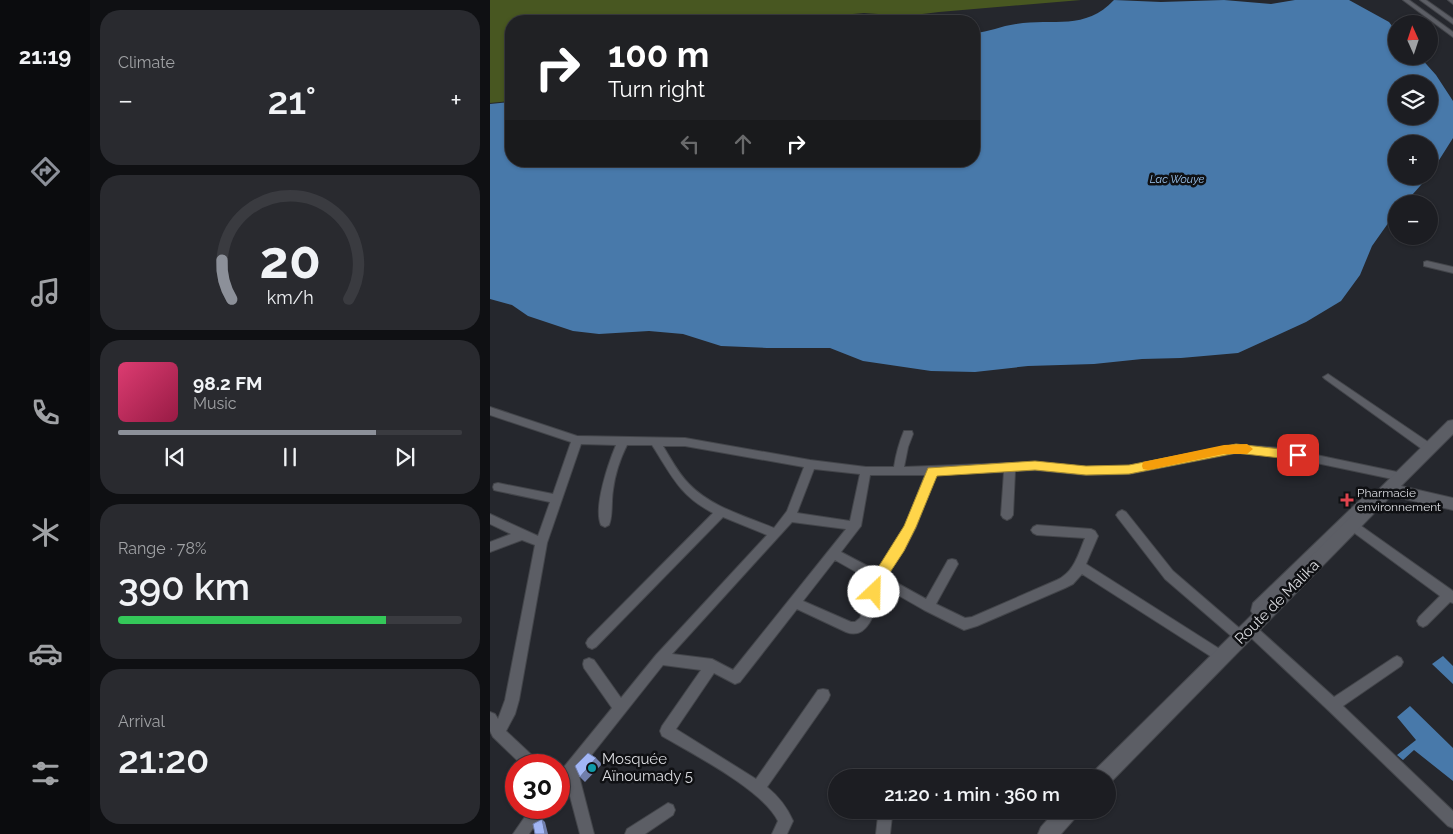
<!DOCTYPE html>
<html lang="en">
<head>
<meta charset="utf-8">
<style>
  body { margin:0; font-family:Raleway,sans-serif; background:#292a2f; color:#f1f3f6; height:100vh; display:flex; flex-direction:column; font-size:19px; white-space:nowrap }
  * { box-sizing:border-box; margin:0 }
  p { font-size:16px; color:#a0a2a5 }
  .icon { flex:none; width:28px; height:28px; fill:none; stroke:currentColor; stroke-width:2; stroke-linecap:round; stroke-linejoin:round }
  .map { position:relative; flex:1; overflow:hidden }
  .details { display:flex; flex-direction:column; gap:10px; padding:10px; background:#0f1013; width:400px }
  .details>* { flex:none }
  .guide { position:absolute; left:15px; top:15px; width:475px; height:152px; border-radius:20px; box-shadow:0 1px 4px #0004,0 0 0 1px #3a3b40; background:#202124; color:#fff; overflow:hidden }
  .needle { width:32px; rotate:357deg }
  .buttons { position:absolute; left:898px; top:15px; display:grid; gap:10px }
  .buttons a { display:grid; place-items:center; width:50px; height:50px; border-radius:50%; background:#1c1d22; box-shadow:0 1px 4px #0004,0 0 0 1px #3a3b40; font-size:25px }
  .speed { position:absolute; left:15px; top:754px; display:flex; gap:10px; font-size:25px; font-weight:700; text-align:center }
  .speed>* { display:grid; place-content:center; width:65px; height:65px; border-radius:50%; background:#1c1d22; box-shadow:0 1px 4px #0004,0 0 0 1px #3a3b40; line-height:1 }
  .speed .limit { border:8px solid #d22; background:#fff; color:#111 }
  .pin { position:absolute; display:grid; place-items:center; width:42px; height:42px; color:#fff; margin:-21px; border-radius:10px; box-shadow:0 2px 8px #0006 }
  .me { position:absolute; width:55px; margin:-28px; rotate:24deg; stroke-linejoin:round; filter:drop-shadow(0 0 4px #0008) }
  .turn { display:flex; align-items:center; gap:18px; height:105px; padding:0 20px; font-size:22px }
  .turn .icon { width:65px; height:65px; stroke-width:2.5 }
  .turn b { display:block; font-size:35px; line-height:42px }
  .lanes { display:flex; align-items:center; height:48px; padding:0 20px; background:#0003; justify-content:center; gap:25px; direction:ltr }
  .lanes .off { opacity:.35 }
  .big { font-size:38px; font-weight:600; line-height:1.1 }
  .details .widget { flex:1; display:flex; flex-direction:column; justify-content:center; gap:8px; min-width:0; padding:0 18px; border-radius:20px; background:#292a2f }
  .details .dial { align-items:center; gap:0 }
  .dial svg { height:130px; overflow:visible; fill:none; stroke:#3a3b40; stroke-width:7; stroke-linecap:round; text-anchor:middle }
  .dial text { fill:#f1f3f6; stroke:none }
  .song { display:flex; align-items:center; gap:15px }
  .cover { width:60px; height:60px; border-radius:8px; background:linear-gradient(135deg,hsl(340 70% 55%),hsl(340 70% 35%)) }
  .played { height:5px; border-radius:2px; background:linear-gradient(90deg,#8c9099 75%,#3a3b40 75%) }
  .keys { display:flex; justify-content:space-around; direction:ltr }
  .heat { display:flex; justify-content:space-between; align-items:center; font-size:28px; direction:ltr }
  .charge { height:8px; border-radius:4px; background:linear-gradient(90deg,#34c759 78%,#3a3b40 0) }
  .trip { position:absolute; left:338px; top:769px; width:288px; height:50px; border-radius:25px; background:#1c1d22; box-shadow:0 1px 4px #0004,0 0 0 1px #3a3b40; font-weight:600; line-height:50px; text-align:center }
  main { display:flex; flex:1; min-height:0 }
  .tabs { display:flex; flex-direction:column; width:90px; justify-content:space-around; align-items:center; background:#0b0c0e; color:#a0a2a5 }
  .tabs .icon { width:35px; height:35px }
  .tabs .selected { color:#8c9099 }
  .tabs b { font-size:22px; color:#f1f3f6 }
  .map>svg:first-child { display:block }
  .green { fill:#485721 }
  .water { fill:#4879aa; fill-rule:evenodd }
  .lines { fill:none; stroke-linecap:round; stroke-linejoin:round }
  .street-casing { stroke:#43454a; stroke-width:2 }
  .secondary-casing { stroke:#43454a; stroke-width:2 }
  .street { fill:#5c5e65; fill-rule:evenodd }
  .secondary { fill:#5c5e65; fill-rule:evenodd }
  .shaded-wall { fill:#717fac }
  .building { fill:#a2b6f5; stroke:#717fac }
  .route { fill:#ffd54a; stroke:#a68a30 }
  .slow { fill:#f59e0b }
  .health-dot { fill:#e0444e; stroke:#0f1013; stroke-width:2 }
  .culture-dot { fill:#0f9aa8; stroke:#0f1013; stroke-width:2 }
  .labels { text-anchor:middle; stroke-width:5; stroke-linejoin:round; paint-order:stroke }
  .far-water-label { font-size:11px; font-style:italic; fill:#9dc6f0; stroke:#0f1013 }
  .poi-label { font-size:12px; fill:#dbdce0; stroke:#0f1013; text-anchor:start }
  .near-street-label { font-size:15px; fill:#dbdce0; stroke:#0f1013 }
  .near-poi-label { font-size:15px; fill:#dbdce0; stroke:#0f1013; text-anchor:start }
</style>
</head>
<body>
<main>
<nav class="tabs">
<b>21:19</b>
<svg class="icon selected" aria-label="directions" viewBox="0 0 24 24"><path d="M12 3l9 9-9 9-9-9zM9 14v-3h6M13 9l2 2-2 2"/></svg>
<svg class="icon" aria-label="music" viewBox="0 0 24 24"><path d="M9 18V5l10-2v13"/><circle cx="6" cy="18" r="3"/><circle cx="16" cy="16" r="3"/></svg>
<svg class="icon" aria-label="phone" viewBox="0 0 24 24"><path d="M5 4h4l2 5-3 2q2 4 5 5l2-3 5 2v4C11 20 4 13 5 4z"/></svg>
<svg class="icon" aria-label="climate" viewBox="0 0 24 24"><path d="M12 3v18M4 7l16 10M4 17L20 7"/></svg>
<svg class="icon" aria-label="car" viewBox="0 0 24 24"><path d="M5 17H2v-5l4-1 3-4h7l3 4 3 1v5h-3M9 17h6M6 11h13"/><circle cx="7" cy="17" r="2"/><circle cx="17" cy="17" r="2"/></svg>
<svg class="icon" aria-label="filters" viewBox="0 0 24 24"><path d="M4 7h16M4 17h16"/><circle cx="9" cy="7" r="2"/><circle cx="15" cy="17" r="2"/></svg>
</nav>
<section class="details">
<div class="widget"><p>Climate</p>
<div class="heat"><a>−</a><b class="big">21°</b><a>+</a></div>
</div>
<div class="widget dial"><svg viewBox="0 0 100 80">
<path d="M14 69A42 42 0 1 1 86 69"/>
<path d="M14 69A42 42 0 0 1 8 45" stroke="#8c9099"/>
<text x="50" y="56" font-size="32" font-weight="700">20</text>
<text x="50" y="72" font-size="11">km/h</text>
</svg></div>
<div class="widget">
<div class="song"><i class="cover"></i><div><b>98.2 FM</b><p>Music</p></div></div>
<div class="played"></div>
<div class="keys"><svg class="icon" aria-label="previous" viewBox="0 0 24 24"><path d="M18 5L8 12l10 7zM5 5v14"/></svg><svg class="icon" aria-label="pause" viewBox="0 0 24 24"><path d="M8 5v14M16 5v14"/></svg><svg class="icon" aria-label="next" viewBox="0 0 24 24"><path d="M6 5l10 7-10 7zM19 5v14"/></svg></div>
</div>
<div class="widget"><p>Range · 78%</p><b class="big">390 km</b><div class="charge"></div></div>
<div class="widget"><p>Arrival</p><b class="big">21:20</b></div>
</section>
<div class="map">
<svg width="963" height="834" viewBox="0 0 963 834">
  <rect width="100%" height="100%" fill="#25272d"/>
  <path class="green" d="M 0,0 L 591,0 L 449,12 L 416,16 L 374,13 L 330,17 L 313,14 L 306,17 L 311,21 L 21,21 L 21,101 L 0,103 Z"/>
  <path class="water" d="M 624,0 L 671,2 L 734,0 L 781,4 L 805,0 L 859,0 L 899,22 L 906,31 L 906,56 L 929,56 L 946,75 L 963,101 L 963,138 L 939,176 L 939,144 L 906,144 L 906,176 L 939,176 L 914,204 L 906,204 L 906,212 L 882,246 L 870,275 L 851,301 L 816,322 L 748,353 L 691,358 L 652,359 L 604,364 L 538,366 L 485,372 L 441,371 L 373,361 L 340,348 L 277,348 L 231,346 L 193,334 L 159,331 L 109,334 L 83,331 L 38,316 L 22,305 L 0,299 L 0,104 L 21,102 L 21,161 L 484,161 L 484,33 C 499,32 511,26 526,24 C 564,18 595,31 624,0 ZM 906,84 L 939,84 L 939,116 L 906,116 Z
    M 953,656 L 963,666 L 963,684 L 942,664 Z
    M 920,706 L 963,748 L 963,781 L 924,750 L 913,760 L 907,755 L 926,740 L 907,717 Z"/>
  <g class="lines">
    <g class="street-casing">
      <path id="street" d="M 913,0 L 919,0 L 963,32 L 963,37 Z
        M 930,0 L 936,0 L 963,19 L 963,24 Z
        M 958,0 L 963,0 L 963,4 Z
        M 937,261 L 963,267 L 963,273 L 934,266 L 934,262 Z
        M 838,374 L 944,446 L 945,449 L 944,452 L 936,452 L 835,379 L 833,377 Z
        M 0,407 L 87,436 L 195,438 L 320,460 L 376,467 L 404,467 C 406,454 409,443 414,431 L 422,431 L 423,434 L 418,447 L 414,467 L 545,462 L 596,467 L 639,466 L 746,445 L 793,448 L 912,473 L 916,474 L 917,477 L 916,480 L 912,481 L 793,456 L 746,453 L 639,474 L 596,475 L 545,470 L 525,471 L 523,515 L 521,518 L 517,520 L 513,518 L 511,515 L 514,472 L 446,475 L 426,527 L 414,550 L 396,577 L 436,599 L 458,560 L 462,559 L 466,560 L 468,564 L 446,604 L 475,618 L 482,617 L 567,580 C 584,572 588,555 595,538 L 547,535 L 543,533 L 541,530 L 543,527 L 547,525 L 601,529 L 605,531 L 608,536 L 596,564 L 736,653 L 738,657 L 736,661 L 732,663 L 728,661 L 592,574 L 583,584 L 575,588 L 487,626 L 474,630 L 434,610 L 392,586 C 387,603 381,642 356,632 L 307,609 L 250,682 L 245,684 L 224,673 L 186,729 L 266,779 L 328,690 L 333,689 L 338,690 L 340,695 L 338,700 L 277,787 C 289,797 297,807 303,821 L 297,834 L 282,834 L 288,821 C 273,790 203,754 172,736 L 170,731 L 172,726 L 211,670 L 173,665 L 88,772 L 104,834 L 90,834 L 77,785 L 74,789 L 69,791 L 69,773 L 122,708 L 94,668 L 93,664 L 94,660 L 99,658 L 104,660 L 131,698 L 166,655 L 277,535 L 233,517 L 106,647 L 102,649 L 98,647 L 96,643 L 98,639 L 223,513 C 189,495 182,476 162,445 L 137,445 C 130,459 125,474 123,490 C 121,501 123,516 119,525 L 115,527 L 111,525 C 103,507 119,462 126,445 L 91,444 L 57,543 L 29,700 L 25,714 L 16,731 L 47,760 L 49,765 L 32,765 L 3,737 L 0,731 L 0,712 L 5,714 L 8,719 L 15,700 L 45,545 L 32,540 L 0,552 L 0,542 L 21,534 L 0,524 L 0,514 L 48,536 L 60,502 L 8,491 L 4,490 L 3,487 L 4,484 L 8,483 L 63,494 L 81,442 L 0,415 ZM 173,446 L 195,446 L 314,467 L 297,511 L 284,528 C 255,516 221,507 199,484 C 188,473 181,459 173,446 ZM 324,469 L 370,474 L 360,521 L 307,513 ZM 380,475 L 435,475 L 415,527 L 406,544 L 387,571 L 351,552 L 371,526 ZM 302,522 L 356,529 L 243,670 L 222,659 L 182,654 ZM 345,560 L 382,581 L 370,618 L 365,622 L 361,622 L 313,601 Z
        M 881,495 L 894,496 L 895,499 L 894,502 L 879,505 L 862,522 L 867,523 L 963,591 L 963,603 L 960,602 L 937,625 L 933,627 L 929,625 L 927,621 L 929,617 L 950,596 L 859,529 L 857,526 L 773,609 L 778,617 L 776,621 L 772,623 L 768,621 L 761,611 L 763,603 L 871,499 Z
        M 632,510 L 636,512 L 683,571 L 755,633 L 757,637 L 755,641 L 751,643 L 747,641 L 675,579 L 628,518 L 626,515 L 628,512 Z
        M 760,623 L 764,625 L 844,697 L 903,658 L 907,656 L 911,658 L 913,662 L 911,666 L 853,706 L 963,811 L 963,828 L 958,826 L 838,710 L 756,633 L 754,629 L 756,625 Z
        M 178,803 L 183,805 L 185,810 L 183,815 L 155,834 L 135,834 L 137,829 Z
        M 41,808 L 57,808 L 39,834 L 23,834 Z
        M 392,810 L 400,811 L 402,816 L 400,834 L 386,834 L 388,816 Z"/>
    </g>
    <g class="secondary-casing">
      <path id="secondary" d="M 963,420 L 963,434 L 911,486 L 963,498 L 963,510 L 901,496 L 618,785 L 616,785 L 616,778 L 602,778 L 604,771 L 958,421 Z
        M 566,810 L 589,810 L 586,817 L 571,834 L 548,834 L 551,827 Z"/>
    </g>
    <use href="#street" class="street"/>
    <use href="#secondary" class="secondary"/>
  </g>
  <path class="shaded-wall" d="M 106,758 L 112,764 L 95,782 L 90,777 Z
    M 52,819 L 55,822 L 58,834 L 55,834 Z"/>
  <path class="building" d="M 98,753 L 106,758 L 90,777 L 85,766 Z
    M 52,819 L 55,834 L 45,834 L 43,824 Z"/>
  <path class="route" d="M 746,444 L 808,451 L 812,452 L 814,455 L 812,458 L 808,460 L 746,453 L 639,474 L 596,475 L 545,470 L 447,476 L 426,527 L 414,551 L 395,580 L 389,597 L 384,598 L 379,597 L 377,592 L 384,574 L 414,526 L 438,468 L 545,461 L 596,466 L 639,465 Z"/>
  <path class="slow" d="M 757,444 L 763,449 L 757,454 L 734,454 L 658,470 L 653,469 L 652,466 L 653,462 L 658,461 L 734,445 Z"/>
  <path class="health-dot" d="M854.5 492.5h5v5h5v5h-5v5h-5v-5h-5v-5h5z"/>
  <circle class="culture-dot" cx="102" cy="768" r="5"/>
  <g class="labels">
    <g class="far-water-label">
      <text x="687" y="183">Lac Wouye</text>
    </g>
    <g class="poi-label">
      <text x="867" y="497">Pharmacie<tspan x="867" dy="14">environnement</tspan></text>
    </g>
    <g class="near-street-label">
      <text transform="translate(787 602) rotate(-45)" y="5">Route de Malika</text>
    </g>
    <g class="near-poi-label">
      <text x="112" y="764">Mosquée<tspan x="112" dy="17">Aïnoumady 5</tspan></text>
    </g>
  </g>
</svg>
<div class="buttons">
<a><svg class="needle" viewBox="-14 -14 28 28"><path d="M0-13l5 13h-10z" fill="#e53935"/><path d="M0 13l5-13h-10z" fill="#a0a2a5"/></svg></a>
<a><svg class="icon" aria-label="layers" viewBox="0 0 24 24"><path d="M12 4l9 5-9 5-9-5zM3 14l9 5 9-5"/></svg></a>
<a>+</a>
<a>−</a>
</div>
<div class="speed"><div class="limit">30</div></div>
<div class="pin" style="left:808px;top:455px;background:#d93025"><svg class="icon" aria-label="arrive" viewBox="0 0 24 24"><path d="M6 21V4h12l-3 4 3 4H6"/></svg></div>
<svg class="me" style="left:384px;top:592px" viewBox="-20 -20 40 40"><circle r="19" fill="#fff"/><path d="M0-13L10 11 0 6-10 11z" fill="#ffd54a"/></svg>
<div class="trip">21:20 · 1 min · 360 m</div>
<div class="guide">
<div class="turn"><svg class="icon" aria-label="right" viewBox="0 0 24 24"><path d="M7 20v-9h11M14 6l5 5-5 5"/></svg><div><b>100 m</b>Turn right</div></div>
<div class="lanes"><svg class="icon off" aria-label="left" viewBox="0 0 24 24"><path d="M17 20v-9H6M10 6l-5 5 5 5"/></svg><svg class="icon off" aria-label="ahead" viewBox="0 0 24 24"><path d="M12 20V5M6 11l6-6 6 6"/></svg><svg class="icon" aria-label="right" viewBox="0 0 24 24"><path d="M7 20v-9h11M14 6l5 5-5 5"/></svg></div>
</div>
</div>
</main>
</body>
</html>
